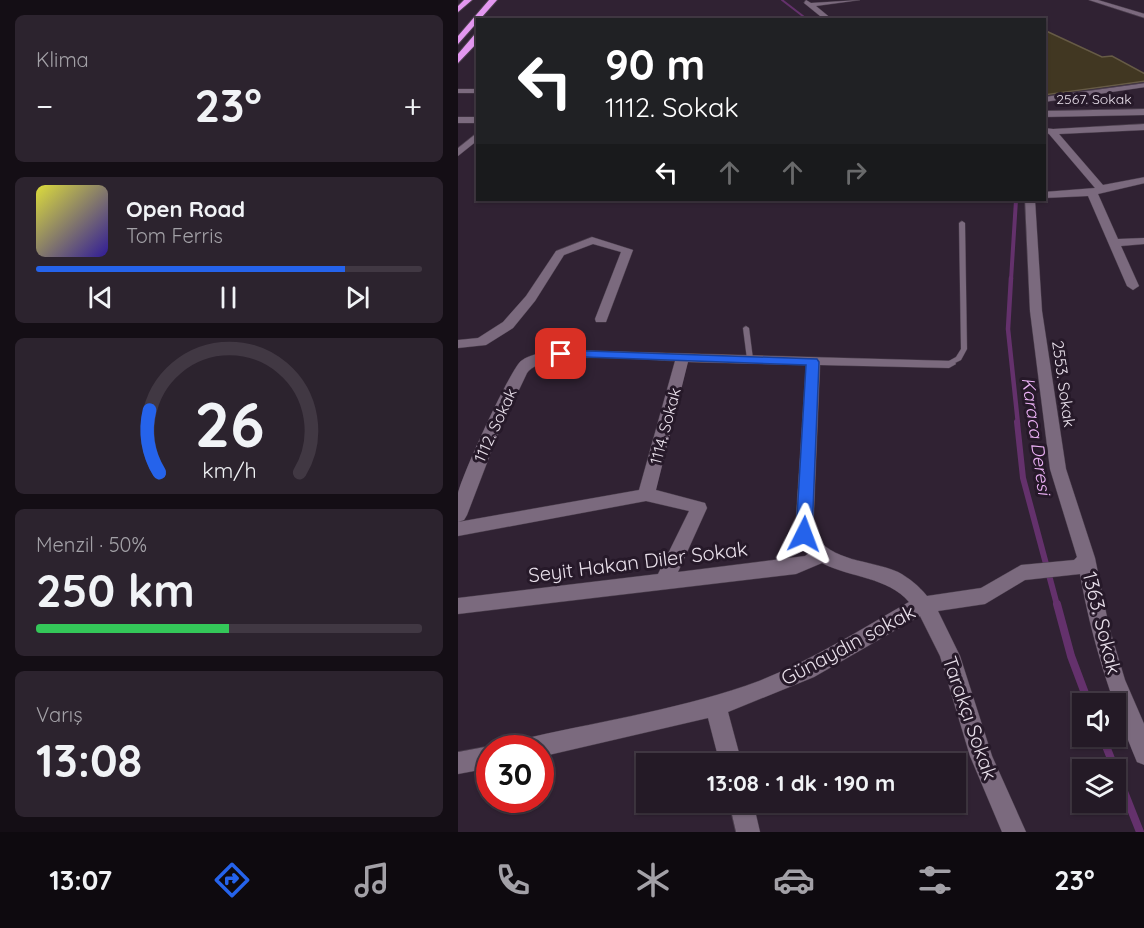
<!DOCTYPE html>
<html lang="tr">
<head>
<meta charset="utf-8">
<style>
  body { margin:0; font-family:Quicksand,sans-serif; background:#2c232e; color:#f1f3f6; height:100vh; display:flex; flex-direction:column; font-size:22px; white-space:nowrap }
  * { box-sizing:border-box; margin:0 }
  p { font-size:20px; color:#a3a1a7 }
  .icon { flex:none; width:33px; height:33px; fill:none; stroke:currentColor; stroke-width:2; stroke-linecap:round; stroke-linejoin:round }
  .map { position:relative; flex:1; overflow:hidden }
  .side { display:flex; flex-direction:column; gap:15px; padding:15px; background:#140e15; width:458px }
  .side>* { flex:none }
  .banner { position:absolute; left:18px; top:18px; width:570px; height:183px; border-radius:0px; box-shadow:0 2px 4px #0004,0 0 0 2px #413843; background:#202124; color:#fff; overflow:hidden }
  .tools { position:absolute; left:614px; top:693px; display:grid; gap:12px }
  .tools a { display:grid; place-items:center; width:54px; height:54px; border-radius:0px; background:#241a26; box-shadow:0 2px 4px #0004,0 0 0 2px #413843; font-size:30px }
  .speed { position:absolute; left:18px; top:735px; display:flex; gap:12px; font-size:30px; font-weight:700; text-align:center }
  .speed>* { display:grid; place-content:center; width:78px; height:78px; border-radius:50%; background:#241a26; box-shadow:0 2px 4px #0004,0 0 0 2px #413843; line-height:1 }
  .speed .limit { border:9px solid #d22; background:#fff; color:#111 }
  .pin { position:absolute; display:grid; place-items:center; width:51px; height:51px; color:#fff; margin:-26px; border-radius:12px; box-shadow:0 3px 9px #0006 }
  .me { position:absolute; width:66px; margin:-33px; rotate:3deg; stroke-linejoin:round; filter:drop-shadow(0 0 4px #0008) }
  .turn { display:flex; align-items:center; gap:21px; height:126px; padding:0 30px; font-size:27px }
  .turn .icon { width:78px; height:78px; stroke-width:2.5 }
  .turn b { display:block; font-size:42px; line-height:51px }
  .lanes { display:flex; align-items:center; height:57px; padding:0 30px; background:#0003; justify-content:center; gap:30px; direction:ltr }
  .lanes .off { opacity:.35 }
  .big { font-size:45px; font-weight:700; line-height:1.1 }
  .side .card { flex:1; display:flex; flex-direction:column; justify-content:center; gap:9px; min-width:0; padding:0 21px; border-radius:9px; background:#2c232e }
  .side .dial { align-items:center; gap:0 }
  .dial svg { height:156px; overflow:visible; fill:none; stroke:#413843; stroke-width:7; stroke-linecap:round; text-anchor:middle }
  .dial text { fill:#f1f3f6; stroke:none }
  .song { display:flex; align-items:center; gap:18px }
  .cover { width:72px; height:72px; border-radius:9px; background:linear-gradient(135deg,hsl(60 70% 55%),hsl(250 70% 35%)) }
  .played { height:6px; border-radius:3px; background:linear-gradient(90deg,#2563eb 80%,#413843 80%) }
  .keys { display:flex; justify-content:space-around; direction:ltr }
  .heat { display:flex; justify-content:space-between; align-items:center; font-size:33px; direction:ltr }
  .charge { height:9px; border-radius:4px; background:linear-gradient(90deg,#34c759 50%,#413843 0) }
  .trip { position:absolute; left:178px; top:753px; width:330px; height:60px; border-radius:0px; background:#241a26; box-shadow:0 2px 4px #0004,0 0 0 2px #413843; font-weight:700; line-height:60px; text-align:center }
  .tab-bar { display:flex; height:96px; justify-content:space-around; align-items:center; background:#0e0a0f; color:#a3a1a7 }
  .tab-bar .icon { width:42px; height:42px }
  .tab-bar .on { color:#2563eb }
  .tab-bar b { font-size:27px; color:#f1f3f6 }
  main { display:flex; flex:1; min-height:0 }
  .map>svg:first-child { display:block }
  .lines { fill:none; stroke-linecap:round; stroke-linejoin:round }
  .stream-far4 { stroke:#64316c; stroke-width:2 }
  .stream-far3 { stroke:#64316c; stroke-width:4 }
  .stream-far2 { stroke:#64316c; stroke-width:4.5 }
  .stream-far1 { stroke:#64316c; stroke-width:6 }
  .stream { stroke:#64316c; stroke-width:8 }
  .building { fill:#413722; stroke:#665b46; stroke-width:1.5 }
  .lane-casing { stroke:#4a3e4c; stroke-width:1 }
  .street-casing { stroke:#4a3e4c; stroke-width:1 }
  .secondary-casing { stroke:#4a3e4c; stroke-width:1 }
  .highway-casing { stroke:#4a3e4c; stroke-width:2 }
  .lane { fill:#7b6a7e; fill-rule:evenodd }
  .street { fill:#7b6a7e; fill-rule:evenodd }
  .secondary { fill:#7b6a7e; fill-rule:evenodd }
  .highway { fill:#e397f0; fill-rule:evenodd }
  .route { fill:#2563eb; stroke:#184099; stroke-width:1.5 }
  .labels { text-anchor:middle; stroke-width:6; stroke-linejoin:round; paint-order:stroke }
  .far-street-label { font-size:14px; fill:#e9e0eb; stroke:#261929 }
  .street-label { font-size:16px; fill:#e9e0eb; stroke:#261929 }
  .water-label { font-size:18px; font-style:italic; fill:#edb2f7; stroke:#261929 }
  .near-street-label { font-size:20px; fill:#e9e0eb; stroke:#261929 }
</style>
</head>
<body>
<main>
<section class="side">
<div class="card"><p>Klima</p>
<div class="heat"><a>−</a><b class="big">23°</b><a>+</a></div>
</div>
<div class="card">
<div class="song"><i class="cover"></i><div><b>Open Road</b><p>Tom Ferris</p></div></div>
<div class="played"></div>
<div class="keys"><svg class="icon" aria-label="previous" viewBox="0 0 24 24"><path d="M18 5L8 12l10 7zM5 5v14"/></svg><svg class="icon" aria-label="pause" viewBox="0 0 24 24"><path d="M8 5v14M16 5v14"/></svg><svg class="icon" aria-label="next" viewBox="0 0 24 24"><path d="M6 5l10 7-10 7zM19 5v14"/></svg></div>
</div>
<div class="card dial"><svg viewBox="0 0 100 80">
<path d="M14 69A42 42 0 1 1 86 69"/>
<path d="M14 69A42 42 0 0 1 9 37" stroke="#2563eb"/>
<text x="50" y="56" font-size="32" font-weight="700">26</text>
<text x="50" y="72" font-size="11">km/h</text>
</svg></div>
<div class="card"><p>Menzil · 50%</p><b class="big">250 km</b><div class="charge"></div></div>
<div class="card"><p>Varış</p><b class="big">13:08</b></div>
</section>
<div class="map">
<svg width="687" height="832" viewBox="0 0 687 832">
  <rect width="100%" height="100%" fill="#302233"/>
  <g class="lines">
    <path class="stream-far4" d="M 324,0 L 350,20"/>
    <path class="stream-far3" d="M 553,280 L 558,200"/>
    <path class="stream-far2" d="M 553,278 L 550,329 L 560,424"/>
    <path class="stream-far1" d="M 559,422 L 565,478 L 599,605"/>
    <path class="stream" d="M 599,604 L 613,656 L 631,704
      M 644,736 L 682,832"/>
  </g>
  <path class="building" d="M 586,30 L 644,57 L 654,56 L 687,74 L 687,81 L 586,95 Z"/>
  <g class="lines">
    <g class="lane-casing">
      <path id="lane" d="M 504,221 L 507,223 L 509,349 L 503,360 L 491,366 L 488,364 L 489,362 L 498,357 L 503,349 L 501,223 Z
        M 288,326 L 291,328 L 295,359 L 292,361 L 289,359 L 285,328 Z"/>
    </g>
    <g class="street-casing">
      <path id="street" d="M 348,0 L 353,3 L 402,0 L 358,6 L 375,20 L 367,20 L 346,3 Z
        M 687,83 L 687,87 L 586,102 L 586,97 Z
        M 0,89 L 20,89 L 20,93 L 0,93 Z
        M 687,109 L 687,115 L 586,117 L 586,111 Z
        M 0,117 L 20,117 L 20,123 L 0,123 Z
        M 687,124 L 687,130 L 601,134 L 645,185 L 687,177 L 687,183 L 640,194 L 660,239 L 687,238 L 687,244 L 663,246 L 681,286 L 675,290 L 669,286 L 630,196 L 586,198 L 586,192 L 637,188 L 591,134 L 586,132 L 586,128 L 595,129 Z
        M 20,132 L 20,140 L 0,156 L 0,148 Z
        M 567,200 L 577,200 L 584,311 L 608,469 L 637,558 L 651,627 L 667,680 L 687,726 L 687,765 L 679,762 C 653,699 634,642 622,574 L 567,580 L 527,604 L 480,611 L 502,656 L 534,756 L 568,832 L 544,832 L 512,756 L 482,656 L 462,616 L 356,677 L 270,712 L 284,764 L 262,764 L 250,718 L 82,757 L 82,748 L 63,748 L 66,740 L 74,737 C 149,720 228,708 301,681 C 354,660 402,630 451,602 C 430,577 393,578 364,563 L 338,574 L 0,614 L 0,598 L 200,574 L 231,511 L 188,501 L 0,536 L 0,522 L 181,490 L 217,361 C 186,360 86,349 69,373 L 40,434 L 9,515 L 6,520 L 0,522 C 0,513 0,502 0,494 C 3,477 52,370 63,361 C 73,353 91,352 103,350 L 496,361 L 498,364 L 491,368 L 362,365 L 355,533 C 375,563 410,559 440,572 C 451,578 461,586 469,596 L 523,588 L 563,565 L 616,560 L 619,557 L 592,469 L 572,311 ZM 230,362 L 348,365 L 337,534 L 351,553 L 347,556 L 220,572 L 249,508 L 247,503 L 198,490 Z
        M 134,237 L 175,250 L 148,322 L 138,322 L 137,319 L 163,252 L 135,244 L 106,255 L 77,301 L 55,328 L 28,345 L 0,348 L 0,340 L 20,338 L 45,322 L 68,296 L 98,251 Z
        M 32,746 L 38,748 L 32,748 L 32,768 L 0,774 L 0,752 Z
        M 271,802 L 295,802 L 302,832 L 278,832 Z"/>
    </g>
    <g class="secondary-casing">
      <path id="secondary" d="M 631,0 L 640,0 L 687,14 L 687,18 Z"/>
    </g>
    <g class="highway-casing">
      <path id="highway" d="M 6,0 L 14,0 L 0,12 L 0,6 Z
        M 31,0 L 39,0 L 0,44 L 0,36 Z
        M 17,34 L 20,34 L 20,42 L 0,63 L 0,54 Z"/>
    </g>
    <use href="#lane" class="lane"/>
    <use href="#street" class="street"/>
    <use href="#secondary" class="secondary"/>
    <use href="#highway" class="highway"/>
  </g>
  <path class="route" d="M 103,350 L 359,359 L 361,362 L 354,534 L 351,539 L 346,541 L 340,539 L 338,534 L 348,365 L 99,356 L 97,354 L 99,351 Z"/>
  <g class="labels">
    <g class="far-street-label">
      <text x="636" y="104">2567. Sokak</text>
    </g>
    <g class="street-label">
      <text transform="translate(606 384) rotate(82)" y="6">2553. Sokak</text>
      <text transform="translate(37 425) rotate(-65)" y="6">1112. Sokak</text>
      <text transform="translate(207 426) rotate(-75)" y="6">1114. Sokak</text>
    </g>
    <g class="water-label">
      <text transform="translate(578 436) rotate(82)" y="6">Karaca Deresi</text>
    </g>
    <g class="near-street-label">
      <text transform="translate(180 562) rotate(-7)" y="7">Seyit Hakan Diler Sokak</text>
      <text transform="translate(644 623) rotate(76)" y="7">1363. Sokak</text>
      <text transform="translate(390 645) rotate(-28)" y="7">Günaydın sokak</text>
      <text transform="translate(512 718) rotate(71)" y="7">Tarakçı Sokak</text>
    </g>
  </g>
</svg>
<div class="tools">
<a><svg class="icon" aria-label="sound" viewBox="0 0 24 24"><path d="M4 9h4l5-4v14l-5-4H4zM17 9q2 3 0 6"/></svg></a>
<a><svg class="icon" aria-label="layers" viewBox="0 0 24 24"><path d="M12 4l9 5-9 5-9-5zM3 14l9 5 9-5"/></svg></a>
</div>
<div class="speed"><div class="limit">30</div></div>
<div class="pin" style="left:103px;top:354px;background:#d93025"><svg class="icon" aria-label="arrive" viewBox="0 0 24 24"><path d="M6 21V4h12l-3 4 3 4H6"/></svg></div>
<svg class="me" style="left:346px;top:534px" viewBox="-20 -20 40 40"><path d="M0-17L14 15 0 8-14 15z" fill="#2563eb" stroke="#fff" stroke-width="4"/></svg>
<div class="trip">13:08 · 1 dk · 190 m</div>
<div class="banner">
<div class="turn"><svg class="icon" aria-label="left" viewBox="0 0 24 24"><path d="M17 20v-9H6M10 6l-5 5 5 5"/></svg><div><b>90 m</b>1112. Sokak</div></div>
<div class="lanes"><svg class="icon" aria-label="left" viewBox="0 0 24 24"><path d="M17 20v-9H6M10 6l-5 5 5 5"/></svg><svg class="icon off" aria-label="ahead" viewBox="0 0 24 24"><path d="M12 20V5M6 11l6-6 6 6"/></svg><svg class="icon off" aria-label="ahead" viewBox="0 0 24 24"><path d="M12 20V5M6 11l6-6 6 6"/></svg><svg class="icon off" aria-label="right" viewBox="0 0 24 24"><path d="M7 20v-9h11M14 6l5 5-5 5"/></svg></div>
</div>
</div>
</main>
<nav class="tab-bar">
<b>13:07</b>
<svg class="icon on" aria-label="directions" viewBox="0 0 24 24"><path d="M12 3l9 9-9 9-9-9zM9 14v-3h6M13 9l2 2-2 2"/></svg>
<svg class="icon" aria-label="music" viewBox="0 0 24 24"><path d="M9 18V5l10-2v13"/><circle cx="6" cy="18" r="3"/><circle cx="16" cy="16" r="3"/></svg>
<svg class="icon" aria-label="phone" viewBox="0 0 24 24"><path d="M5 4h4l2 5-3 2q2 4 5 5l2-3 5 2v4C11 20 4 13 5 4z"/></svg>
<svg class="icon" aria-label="climate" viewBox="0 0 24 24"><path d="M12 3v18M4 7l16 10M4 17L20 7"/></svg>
<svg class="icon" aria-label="car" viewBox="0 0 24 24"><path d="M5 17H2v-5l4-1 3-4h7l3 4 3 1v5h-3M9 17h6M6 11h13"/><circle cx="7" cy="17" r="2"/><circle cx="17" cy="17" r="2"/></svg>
<svg class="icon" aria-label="filters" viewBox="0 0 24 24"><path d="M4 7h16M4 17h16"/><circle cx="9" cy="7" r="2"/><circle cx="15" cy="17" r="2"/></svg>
<b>23°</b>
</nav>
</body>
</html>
